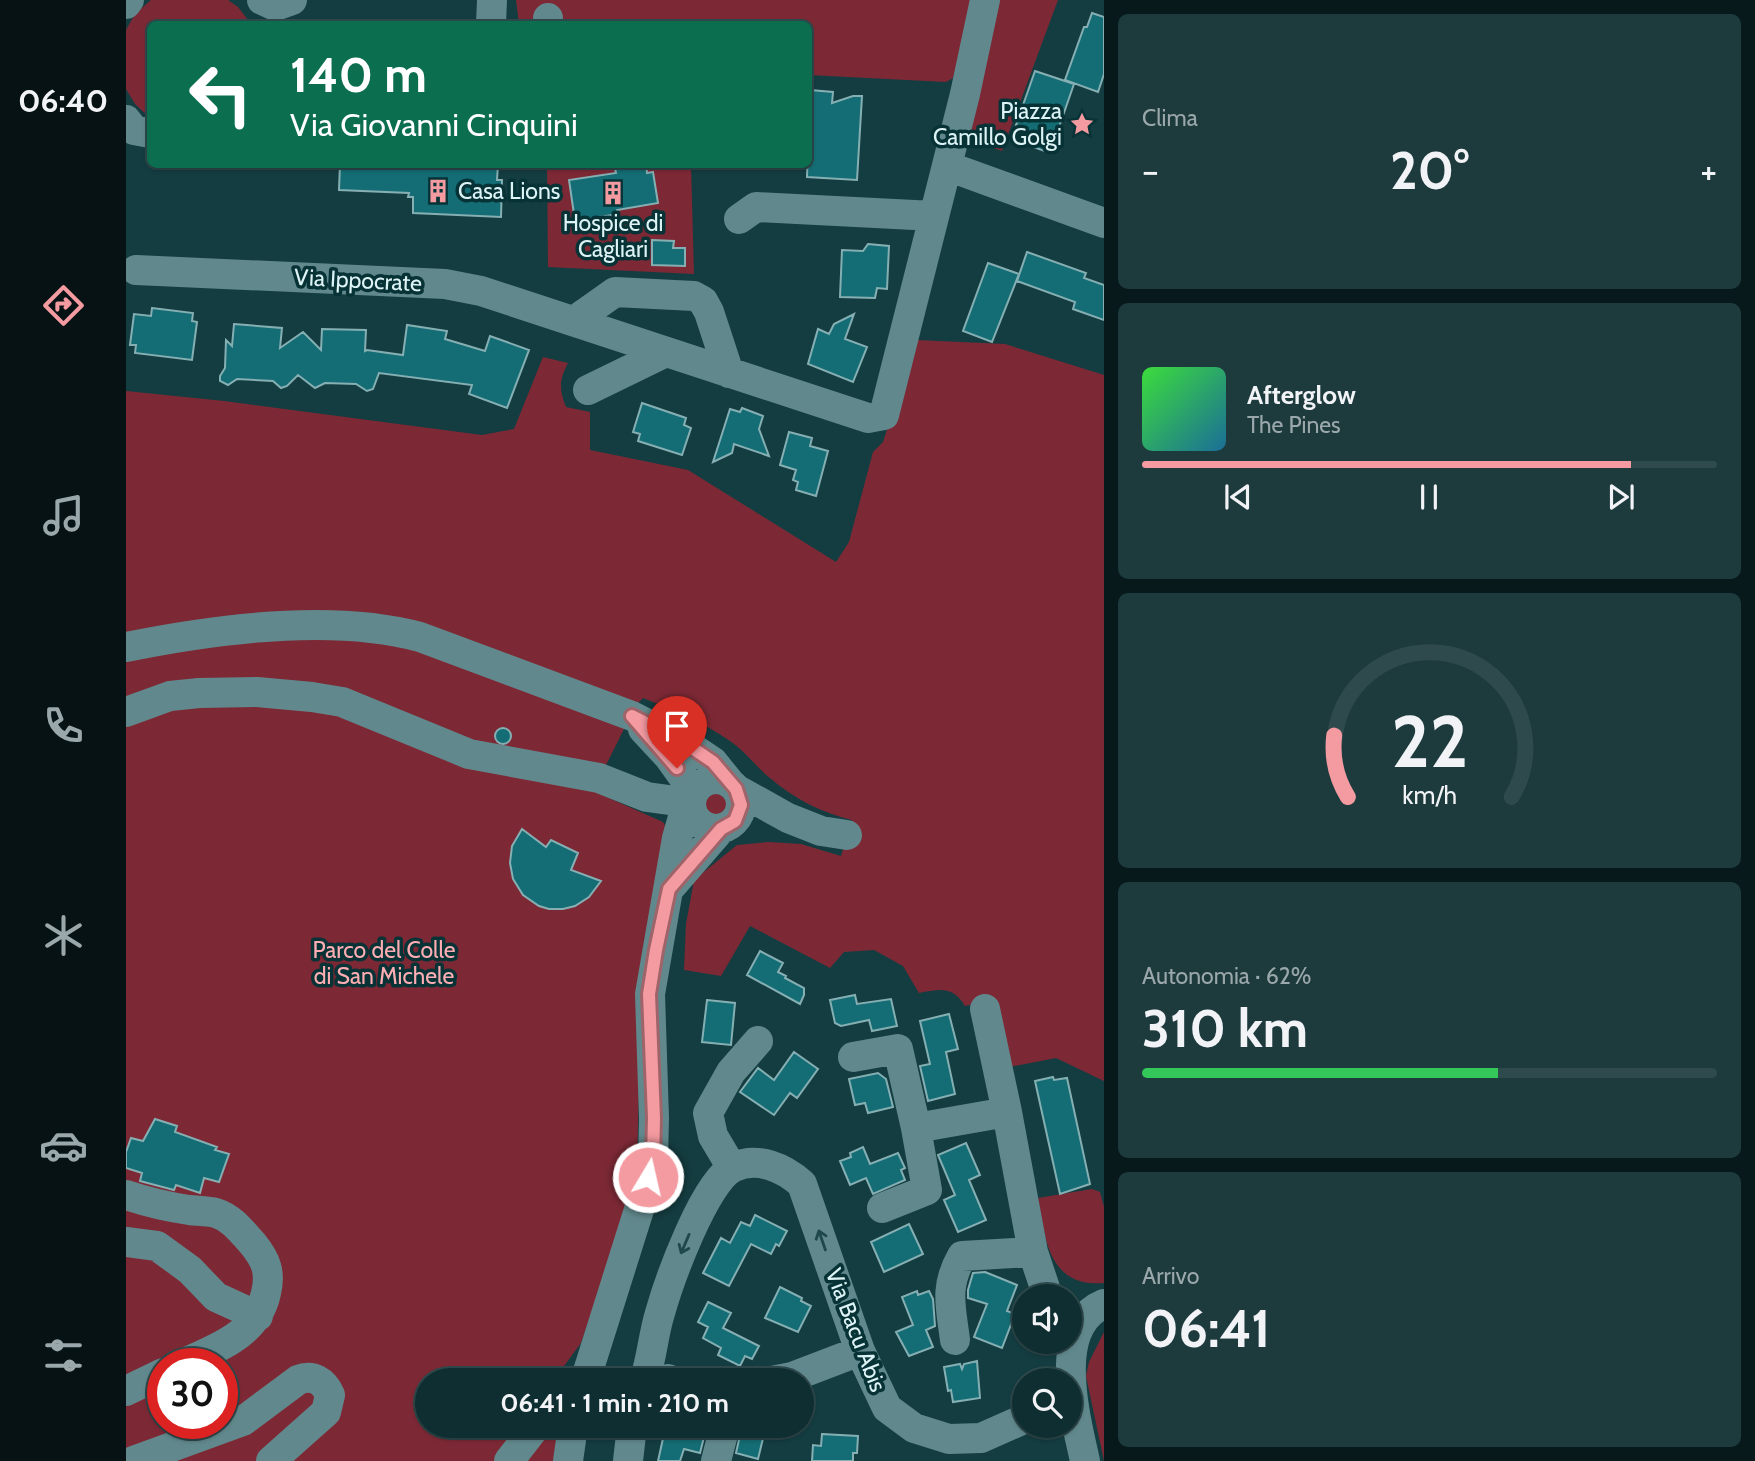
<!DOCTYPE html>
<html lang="it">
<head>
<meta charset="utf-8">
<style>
  body { margin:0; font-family:Cabin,sans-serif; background:#1d3a3d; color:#f1f3f6; height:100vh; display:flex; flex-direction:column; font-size:26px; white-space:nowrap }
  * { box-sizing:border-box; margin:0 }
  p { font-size:23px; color:#9ba8ab }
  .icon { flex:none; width:38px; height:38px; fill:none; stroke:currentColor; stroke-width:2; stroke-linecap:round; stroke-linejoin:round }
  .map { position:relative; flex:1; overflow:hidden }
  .sheet { display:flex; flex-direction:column; gap:14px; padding:14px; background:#08191b; width:651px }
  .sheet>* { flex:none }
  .hud { position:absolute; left:21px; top:21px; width:665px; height:147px; border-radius:10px; box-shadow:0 2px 5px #0004,0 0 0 2px #2f4a4d; background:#0b6e4f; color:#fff; overflow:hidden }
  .buttons { position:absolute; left:886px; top:1284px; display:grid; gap:14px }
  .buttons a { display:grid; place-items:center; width:70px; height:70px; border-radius:50%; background:#0f2e31; box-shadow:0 2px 5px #0004,0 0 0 2px #2f4a4d; font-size:35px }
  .speed { position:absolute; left:21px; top:1348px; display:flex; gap:14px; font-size:35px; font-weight:700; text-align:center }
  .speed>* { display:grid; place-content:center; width:91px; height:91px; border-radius:50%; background:#0f2e31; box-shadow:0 2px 5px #0004,0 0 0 2px #2f4a4d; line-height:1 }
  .speed .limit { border:10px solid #d22; background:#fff; color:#111 }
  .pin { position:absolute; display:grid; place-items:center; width:60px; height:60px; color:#fff; margin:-72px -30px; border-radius:50% 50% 50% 0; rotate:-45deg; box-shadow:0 0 7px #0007 }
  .pin .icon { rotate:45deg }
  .me { position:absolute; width:77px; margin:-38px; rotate:9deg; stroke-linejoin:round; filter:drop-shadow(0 0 5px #0008) }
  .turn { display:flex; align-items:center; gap:24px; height:147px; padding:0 28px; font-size:32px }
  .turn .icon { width:91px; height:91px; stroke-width:2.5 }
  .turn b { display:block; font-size:49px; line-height:60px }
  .big { font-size:52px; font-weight:800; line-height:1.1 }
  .sheet .card { flex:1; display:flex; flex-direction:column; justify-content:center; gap:10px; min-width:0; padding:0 24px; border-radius:10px; background:#1d3a3d }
  .sheet .dial { align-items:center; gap:0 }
  .dial svg { height:182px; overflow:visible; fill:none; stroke:#2f4a4d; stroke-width:7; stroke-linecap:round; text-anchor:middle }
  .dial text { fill:#f1f3f6; stroke:none }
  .song { display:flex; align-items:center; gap:21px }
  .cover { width:84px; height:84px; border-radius:10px; background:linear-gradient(135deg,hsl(120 70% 55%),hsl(200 70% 35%)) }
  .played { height:7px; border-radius:4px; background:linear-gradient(90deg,#f49aa1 85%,#2f4a4d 85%) }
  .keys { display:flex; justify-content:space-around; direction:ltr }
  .heat { display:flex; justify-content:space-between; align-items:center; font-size:38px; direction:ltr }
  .charge { height:10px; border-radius:5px; background:linear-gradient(90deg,#34c759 62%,#2f4a4d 0) }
  .trip { position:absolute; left:289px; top:1368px; width:399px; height:70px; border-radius:35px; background:#0f2e31; box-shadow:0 2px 5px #0004,0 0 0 2px #2f4a4d; font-weight:800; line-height:70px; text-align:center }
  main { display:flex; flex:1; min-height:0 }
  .dock { display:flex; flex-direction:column; width:126px; justify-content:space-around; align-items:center; background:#061214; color:#9ba8ab }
  .dock .icon { width:49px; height:49px }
  .dock .on { color:#f49aa1 }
  .dock b { font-size:32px; color:#f1f3f6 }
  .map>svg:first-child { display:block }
  .green { fill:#7d2935; fill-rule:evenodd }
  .building { fill:#146d74; stroke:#85afb3; stroke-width:2 }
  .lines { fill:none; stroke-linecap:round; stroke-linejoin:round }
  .minor { stroke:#61898d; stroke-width:30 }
  .oneway { stroke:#1e484c }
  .route-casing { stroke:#9f6469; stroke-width:18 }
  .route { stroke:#f49aa1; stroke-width:12 }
  .labels { text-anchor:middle; stroke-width:7; stroke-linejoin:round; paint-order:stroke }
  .poi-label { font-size:23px; fill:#ddf3f5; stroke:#073337; text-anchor:end }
  .street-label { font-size:23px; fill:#ddf3f5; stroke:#073337 }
  .park-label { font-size:23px; fill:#feadb2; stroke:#073337 }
</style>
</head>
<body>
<main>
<nav class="dock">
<b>06:40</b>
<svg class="icon on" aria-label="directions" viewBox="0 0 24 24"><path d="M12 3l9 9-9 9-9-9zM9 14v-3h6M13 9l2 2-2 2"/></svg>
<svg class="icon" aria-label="music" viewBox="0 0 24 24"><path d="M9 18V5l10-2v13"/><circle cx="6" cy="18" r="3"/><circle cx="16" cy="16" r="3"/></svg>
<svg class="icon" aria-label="phone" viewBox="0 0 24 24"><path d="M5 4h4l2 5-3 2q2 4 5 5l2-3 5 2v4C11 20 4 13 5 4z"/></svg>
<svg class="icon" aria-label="climate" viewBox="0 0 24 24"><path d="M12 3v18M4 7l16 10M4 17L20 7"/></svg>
<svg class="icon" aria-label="car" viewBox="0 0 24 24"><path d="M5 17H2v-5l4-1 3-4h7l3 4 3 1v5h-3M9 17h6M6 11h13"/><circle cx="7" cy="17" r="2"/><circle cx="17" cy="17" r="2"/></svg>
<svg class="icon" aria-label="filters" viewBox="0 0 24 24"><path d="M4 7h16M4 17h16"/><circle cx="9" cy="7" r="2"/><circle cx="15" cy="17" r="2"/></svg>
</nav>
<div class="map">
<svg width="978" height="1461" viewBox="0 0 978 1461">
  <rect width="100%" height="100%" fill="#143d41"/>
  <path class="green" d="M 25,0 L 102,0 L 112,7 L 125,24 L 24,24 L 24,118 L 9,104 L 0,89 L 0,30 L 9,14 Z
    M 390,0 L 849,0 L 827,78 L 820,82 L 683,75 L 682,24 L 393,24 Z
    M 866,0 L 932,0 L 876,151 L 839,138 Z
    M 421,165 L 565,165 L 568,274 L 422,267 Z
    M 790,340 L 879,344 L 978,375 L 978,1081 L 930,1058 L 883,1067 L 864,1000 L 839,1006 C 827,986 814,989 793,993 L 777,966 L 748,950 L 718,952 L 704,968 L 624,926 L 595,976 L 558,970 L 560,924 L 568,880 L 611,845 L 642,842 L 675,844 L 715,856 L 726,820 C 696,813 667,798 644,778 C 630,767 619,751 604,741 C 577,722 547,710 517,698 L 510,705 L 467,791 L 537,822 L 543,833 L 516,967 L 511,1165 L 483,1262 L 455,1343 L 427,1381 L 301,1381 L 301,1426 L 434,1426 L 430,1461 L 0,1461 L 0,391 L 98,401 L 356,435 L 388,429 L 417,357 L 442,363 C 433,380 433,390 440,407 L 464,412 L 464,450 L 562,470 L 710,562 L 723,542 L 747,452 L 757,442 ZM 37,1363 L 96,1363 L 96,1423 L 37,1423 Z
    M 592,787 L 607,802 L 607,808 L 600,817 L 586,820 L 577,814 L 581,790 Z
    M 966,1189 L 974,1192 L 978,1207 L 978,1283 C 923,1288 919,1239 912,1198 Z
    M 978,1332 L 978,1461 L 960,1376 L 963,1362 Z"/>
  <path class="building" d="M 966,13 L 978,17 L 978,74 L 972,92 L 939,80 L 958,27 L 961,27 Z
    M 909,71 L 948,84 L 924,153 L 888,140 L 893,126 L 890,125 Z
    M 684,90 L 707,92 L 706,103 L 727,96 L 736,96 L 731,180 L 681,177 Z
    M 214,164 L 372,164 L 371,180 L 376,180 L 375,217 L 287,213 L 287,197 L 282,197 L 283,193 L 213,190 Z
    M 488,164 L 520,164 L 521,173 L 527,172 L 532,203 L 491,210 L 492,214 L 449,221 L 443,180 L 490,173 Z
    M 526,240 L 548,241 L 547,248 L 559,248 L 559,266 L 526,265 Z
    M 742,244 L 763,246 L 761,289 L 751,288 L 749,298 L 714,297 L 716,250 L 737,251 Z
    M 901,252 L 960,273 L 958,278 L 978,285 L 978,320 L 947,309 L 949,302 L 891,281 Z
    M 862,263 L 893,274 L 866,342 L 837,331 Z
    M 26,308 L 67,313 L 66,321 L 71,322 L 66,360 L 9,353 L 10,345 L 4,345 L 8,314 L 25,316 Z
    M 728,314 L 719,339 L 741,347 L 727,382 L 682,364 L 692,329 L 703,334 L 708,324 Z
    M 108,324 L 156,328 L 154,348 L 177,332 L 195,350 L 196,329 L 240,330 L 239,351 L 241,350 L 277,355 L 281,325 L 321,331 L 319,339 L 359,351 L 364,336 L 403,350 L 381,408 L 343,394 L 346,385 L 253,373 L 247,389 L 241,391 L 230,384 L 199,383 L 189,388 L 172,375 L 161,386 L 155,388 L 147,381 L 111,379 L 102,385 L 94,381 L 94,376 L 99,368 L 100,340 L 106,346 Z
    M 516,403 L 560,418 L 558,425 L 565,428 L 556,455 L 512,441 L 514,434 L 507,432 Z
    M 616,408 L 637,416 L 633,429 L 643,456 L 608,444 L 606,453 L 587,462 L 604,409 L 614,412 Z
    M 663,432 L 686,438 L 684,446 L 702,451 L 690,496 L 670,490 L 672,482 L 667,480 L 670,470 L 654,465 Z
    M369 736a8 8 0 1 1 16 0a8 8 0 1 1-16 0Z
    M 396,829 L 420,847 L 425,840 L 452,853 L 445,870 L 475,881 L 463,897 L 449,906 L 437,909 L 423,909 L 413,906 L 397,895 L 387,879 L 384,863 L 386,846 Z
    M 634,951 L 657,963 L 652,972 L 660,976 L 659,978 L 678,988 L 678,995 L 674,1004 L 621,975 Z
    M 729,995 L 731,1004 L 765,999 L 771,1026 L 746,1031 L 743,1020 L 715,1026 L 709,1023 L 704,1000 Z
    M 581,1000 L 609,1003 L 605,1045 L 576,1042 Z
    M 823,1014 L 832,1049 L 820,1052 L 829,1094 L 802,1101 L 794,1066 L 804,1064 L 794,1021 Z
    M 668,1052 L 692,1069 L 671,1098 L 664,1093 L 648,1115 L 614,1092 L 632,1068 L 648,1080 Z
    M 752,1073 L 760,1079 L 767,1107 L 742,1113 L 739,1103 L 729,1105 L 723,1079 Z
    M 927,1077 L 928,1080 L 941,1078 L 964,1184 L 934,1194 L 909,1081 Z
    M 29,1119 L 51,1126 L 49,1132 L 91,1147 L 89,1150 L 103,1154 L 93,1182 L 78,1178 L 74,1193 L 50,1185 L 48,1190 L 14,1181 L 16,1173 L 0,1168 L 0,1152 L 5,1138 L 17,1141 Z
    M 840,1143 L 854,1175 L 843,1180 L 860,1220 L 832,1232 L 818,1200 L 829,1195 L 812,1155 Z
    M 737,1147 L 744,1164 L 772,1153 L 779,1168 L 775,1170 L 779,1180 L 747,1194 L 740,1178 L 724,1185 L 714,1161 L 725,1157 L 724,1153 Z
    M 629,1215 L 661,1231 L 653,1246 L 650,1244 L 645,1254 L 625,1244 L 603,1286 L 577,1273 L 595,1238 L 604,1243 L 615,1222 L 624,1226 Z
    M 783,1224 L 797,1254 L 758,1272 L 745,1242 Z
    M 859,1272 L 891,1285 L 881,1311 L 889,1314 L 876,1348 L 848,1337 L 861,1304 L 842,1298 L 842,1290 L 847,1273 Z
    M 654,1287 L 676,1298 L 675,1301 L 685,1306 L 672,1332 L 639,1318 Z
    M 791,1291 L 792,1295 L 803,1291 L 807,1299 L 809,1326 L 800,1330 L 807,1347 L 783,1356 L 770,1332 L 787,1325 L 776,1297 Z
    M 582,1302 L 605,1313 L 597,1328 L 633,1346 L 626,1359 L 619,1356 L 614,1366 L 592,1355 L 595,1348 L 577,1338 L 582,1327 L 572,1322 Z
    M 851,1361 L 854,1398 L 827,1402 L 825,1390 L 822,1391 L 818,1367 L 834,1364 L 836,1369 L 838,1364 Z
    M 554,1426 L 580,1429 L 574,1453 L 558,1449 L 554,1461 L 532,1461 L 538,1434 L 551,1437 Z
    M 616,1426 L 640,1426 L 632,1459 L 610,1453 Z
    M 696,1434 L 732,1436 L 731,1453 L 727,1453 L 727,1461 L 686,1461 L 687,1445 L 695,1446 Z"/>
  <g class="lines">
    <path class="minor" d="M 136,0 L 149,6 L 166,0
      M 0,4 L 3,0
      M 422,18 L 422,24
      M 365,24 L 366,0
      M 0,120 L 8,130 L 24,133
      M 821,166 L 978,223
      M 613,219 L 630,207 L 808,216
      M 10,270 L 319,284 L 355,291 L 742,418 L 758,415 L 839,94 L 859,0
      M 448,321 L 489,292 L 568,296 L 577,301 L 583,312 L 603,373
      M 462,390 L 540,352
      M 0,647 C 89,629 205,613 294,637 L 506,716 L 559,743 L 587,762 L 604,783
      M 0,712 L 44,696 L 73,693 L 131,692 L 186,697 L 216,702 L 343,754 L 473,778 L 521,797 L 565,803
      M 517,729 L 543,757 L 568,792
      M565 804a25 25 0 1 1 50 0a25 25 0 1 1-50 0Z
      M 610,789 L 662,818 L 695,831 L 721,835
      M 543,889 L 595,829
      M 859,1009 L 881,1112 L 907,1252 L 922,1297
      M 727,1057 L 772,1049 L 790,1128 L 801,1190 L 756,1208
      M 790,1128 L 881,1112
      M 606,1168 L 587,1136 L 582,1113 L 605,1072 L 632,1041
      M 0,1195 C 21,1202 42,1207 63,1210 C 72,1211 82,1211 90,1213 C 106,1218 116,1232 127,1244 C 140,1260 145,1272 140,1293 C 131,1334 93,1347 58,1363
      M 0,1242 L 31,1246 L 64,1270 L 90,1297 L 132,1316
      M 829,1340 C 825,1307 818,1287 836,1256 L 907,1252
      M 459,1381 L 517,1197 L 527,1158 L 528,1118 L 524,994 L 551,838 L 557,817 L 565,808
      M 518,1381 C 526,1359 527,1335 534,1313 C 543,1281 579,1180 608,1167 C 632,1156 658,1168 676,1184 L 734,1351 L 761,1408 L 788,1428 L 823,1439 L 855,1438 L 898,1419
      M 541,1381 L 542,1379
      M 646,1381 L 666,1377 L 734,1351
      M 0,1391 L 37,1373
      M 7,1461 L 117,1421 L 172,1380 C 187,1374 198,1381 204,1395 L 200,1412 L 145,1461
      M 383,1461 L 410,1426
      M 442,1461 L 447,1426
      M 502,1461 L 506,1426
      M 590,1461 L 599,1426
      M 959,1461 C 950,1419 924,1326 978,1304"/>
  </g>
  <defs><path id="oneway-shaft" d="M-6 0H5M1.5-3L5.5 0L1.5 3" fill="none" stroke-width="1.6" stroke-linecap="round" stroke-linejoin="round" transform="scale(1.75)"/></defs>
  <g class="oneway">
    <use href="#oneway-shaft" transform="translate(696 1240) rotate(-109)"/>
    <use href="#oneway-shaft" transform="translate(559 1244) rotate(113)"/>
  </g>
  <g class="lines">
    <g class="route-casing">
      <path id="route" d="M 522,1177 L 527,1158 L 528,1118 L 523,994 L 530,950 L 543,889 L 595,829 L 609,821 L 615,805 L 610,789 L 587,762 L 559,743 L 506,716 L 551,768"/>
    </g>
    <use href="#route" class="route"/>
  </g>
  <defs>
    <g id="sight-bare" transform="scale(1.89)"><path d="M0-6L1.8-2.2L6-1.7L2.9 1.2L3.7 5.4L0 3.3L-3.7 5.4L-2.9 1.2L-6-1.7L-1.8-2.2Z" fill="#f49aa1" stroke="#073337" stroke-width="2.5" paint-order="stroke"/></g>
    <g id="building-bare" transform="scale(1.89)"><path d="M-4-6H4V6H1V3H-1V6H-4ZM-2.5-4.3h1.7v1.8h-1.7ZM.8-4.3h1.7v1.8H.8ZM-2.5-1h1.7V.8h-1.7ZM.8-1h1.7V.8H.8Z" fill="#f49aa1" stroke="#073337" stroke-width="2.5" paint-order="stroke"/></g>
  </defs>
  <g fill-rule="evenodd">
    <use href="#sight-bare" x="956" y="124"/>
    <use href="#building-bare" x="312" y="191"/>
    <use href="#building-bare" x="487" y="193"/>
  </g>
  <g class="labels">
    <g class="poi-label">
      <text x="936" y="119">Piazza<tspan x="936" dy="26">Camillo Golgi</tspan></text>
      <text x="332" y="199" text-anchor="start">Casa Lions</text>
      <text x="487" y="231" text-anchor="middle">Hospice di<tspan x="487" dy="26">Cagliari</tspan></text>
    </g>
    <g class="street-label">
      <text transform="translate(232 280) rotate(3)" y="8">Via Ippocrate</text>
      <text transform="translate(730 1330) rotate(69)" y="8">Via Bacu Abis</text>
    </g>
    <g class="park-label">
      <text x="258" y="958">Parco del Colle<tspan x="258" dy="26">di San Michele</tspan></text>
    </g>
  </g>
</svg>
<div class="buttons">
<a><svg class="icon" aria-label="sound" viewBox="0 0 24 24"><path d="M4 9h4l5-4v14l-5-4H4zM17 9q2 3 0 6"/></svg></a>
<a><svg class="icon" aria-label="search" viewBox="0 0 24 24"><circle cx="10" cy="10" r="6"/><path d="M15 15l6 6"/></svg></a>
</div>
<div class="speed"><div class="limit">30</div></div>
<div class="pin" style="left:551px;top:768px;background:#d93025"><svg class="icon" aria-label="arrive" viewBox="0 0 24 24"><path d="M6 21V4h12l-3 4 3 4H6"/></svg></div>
<svg class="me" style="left:522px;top:1177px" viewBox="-20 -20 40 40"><circle r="17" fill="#f49aa1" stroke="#fff" stroke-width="3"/><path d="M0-11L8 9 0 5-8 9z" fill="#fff"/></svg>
<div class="trip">06:41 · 1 min · 210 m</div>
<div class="hud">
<div class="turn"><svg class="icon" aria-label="left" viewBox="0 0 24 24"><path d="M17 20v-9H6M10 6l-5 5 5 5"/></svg><div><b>140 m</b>Via Giovanni Cinquini</div></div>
</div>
</div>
<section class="sheet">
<div class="card"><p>Clima</p>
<div class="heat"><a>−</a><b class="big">20°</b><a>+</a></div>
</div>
<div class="card">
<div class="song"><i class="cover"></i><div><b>Afterglow</b><p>The Pines</p></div></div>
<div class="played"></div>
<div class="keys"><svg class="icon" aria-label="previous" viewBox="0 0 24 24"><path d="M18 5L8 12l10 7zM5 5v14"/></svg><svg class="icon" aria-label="pause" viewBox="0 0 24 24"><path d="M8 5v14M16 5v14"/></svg><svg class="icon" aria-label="next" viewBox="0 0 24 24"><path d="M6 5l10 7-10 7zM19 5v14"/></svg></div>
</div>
<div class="card dial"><svg viewBox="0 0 100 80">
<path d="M14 69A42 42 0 1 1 86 69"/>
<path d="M14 69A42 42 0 0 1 8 42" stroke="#f49aa1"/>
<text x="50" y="56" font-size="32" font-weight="700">22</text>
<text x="50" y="72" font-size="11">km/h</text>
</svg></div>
<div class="card"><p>Autonomia · 62%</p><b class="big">310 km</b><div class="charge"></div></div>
<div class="card"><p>Arrivo</p><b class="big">06:41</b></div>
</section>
</main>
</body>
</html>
